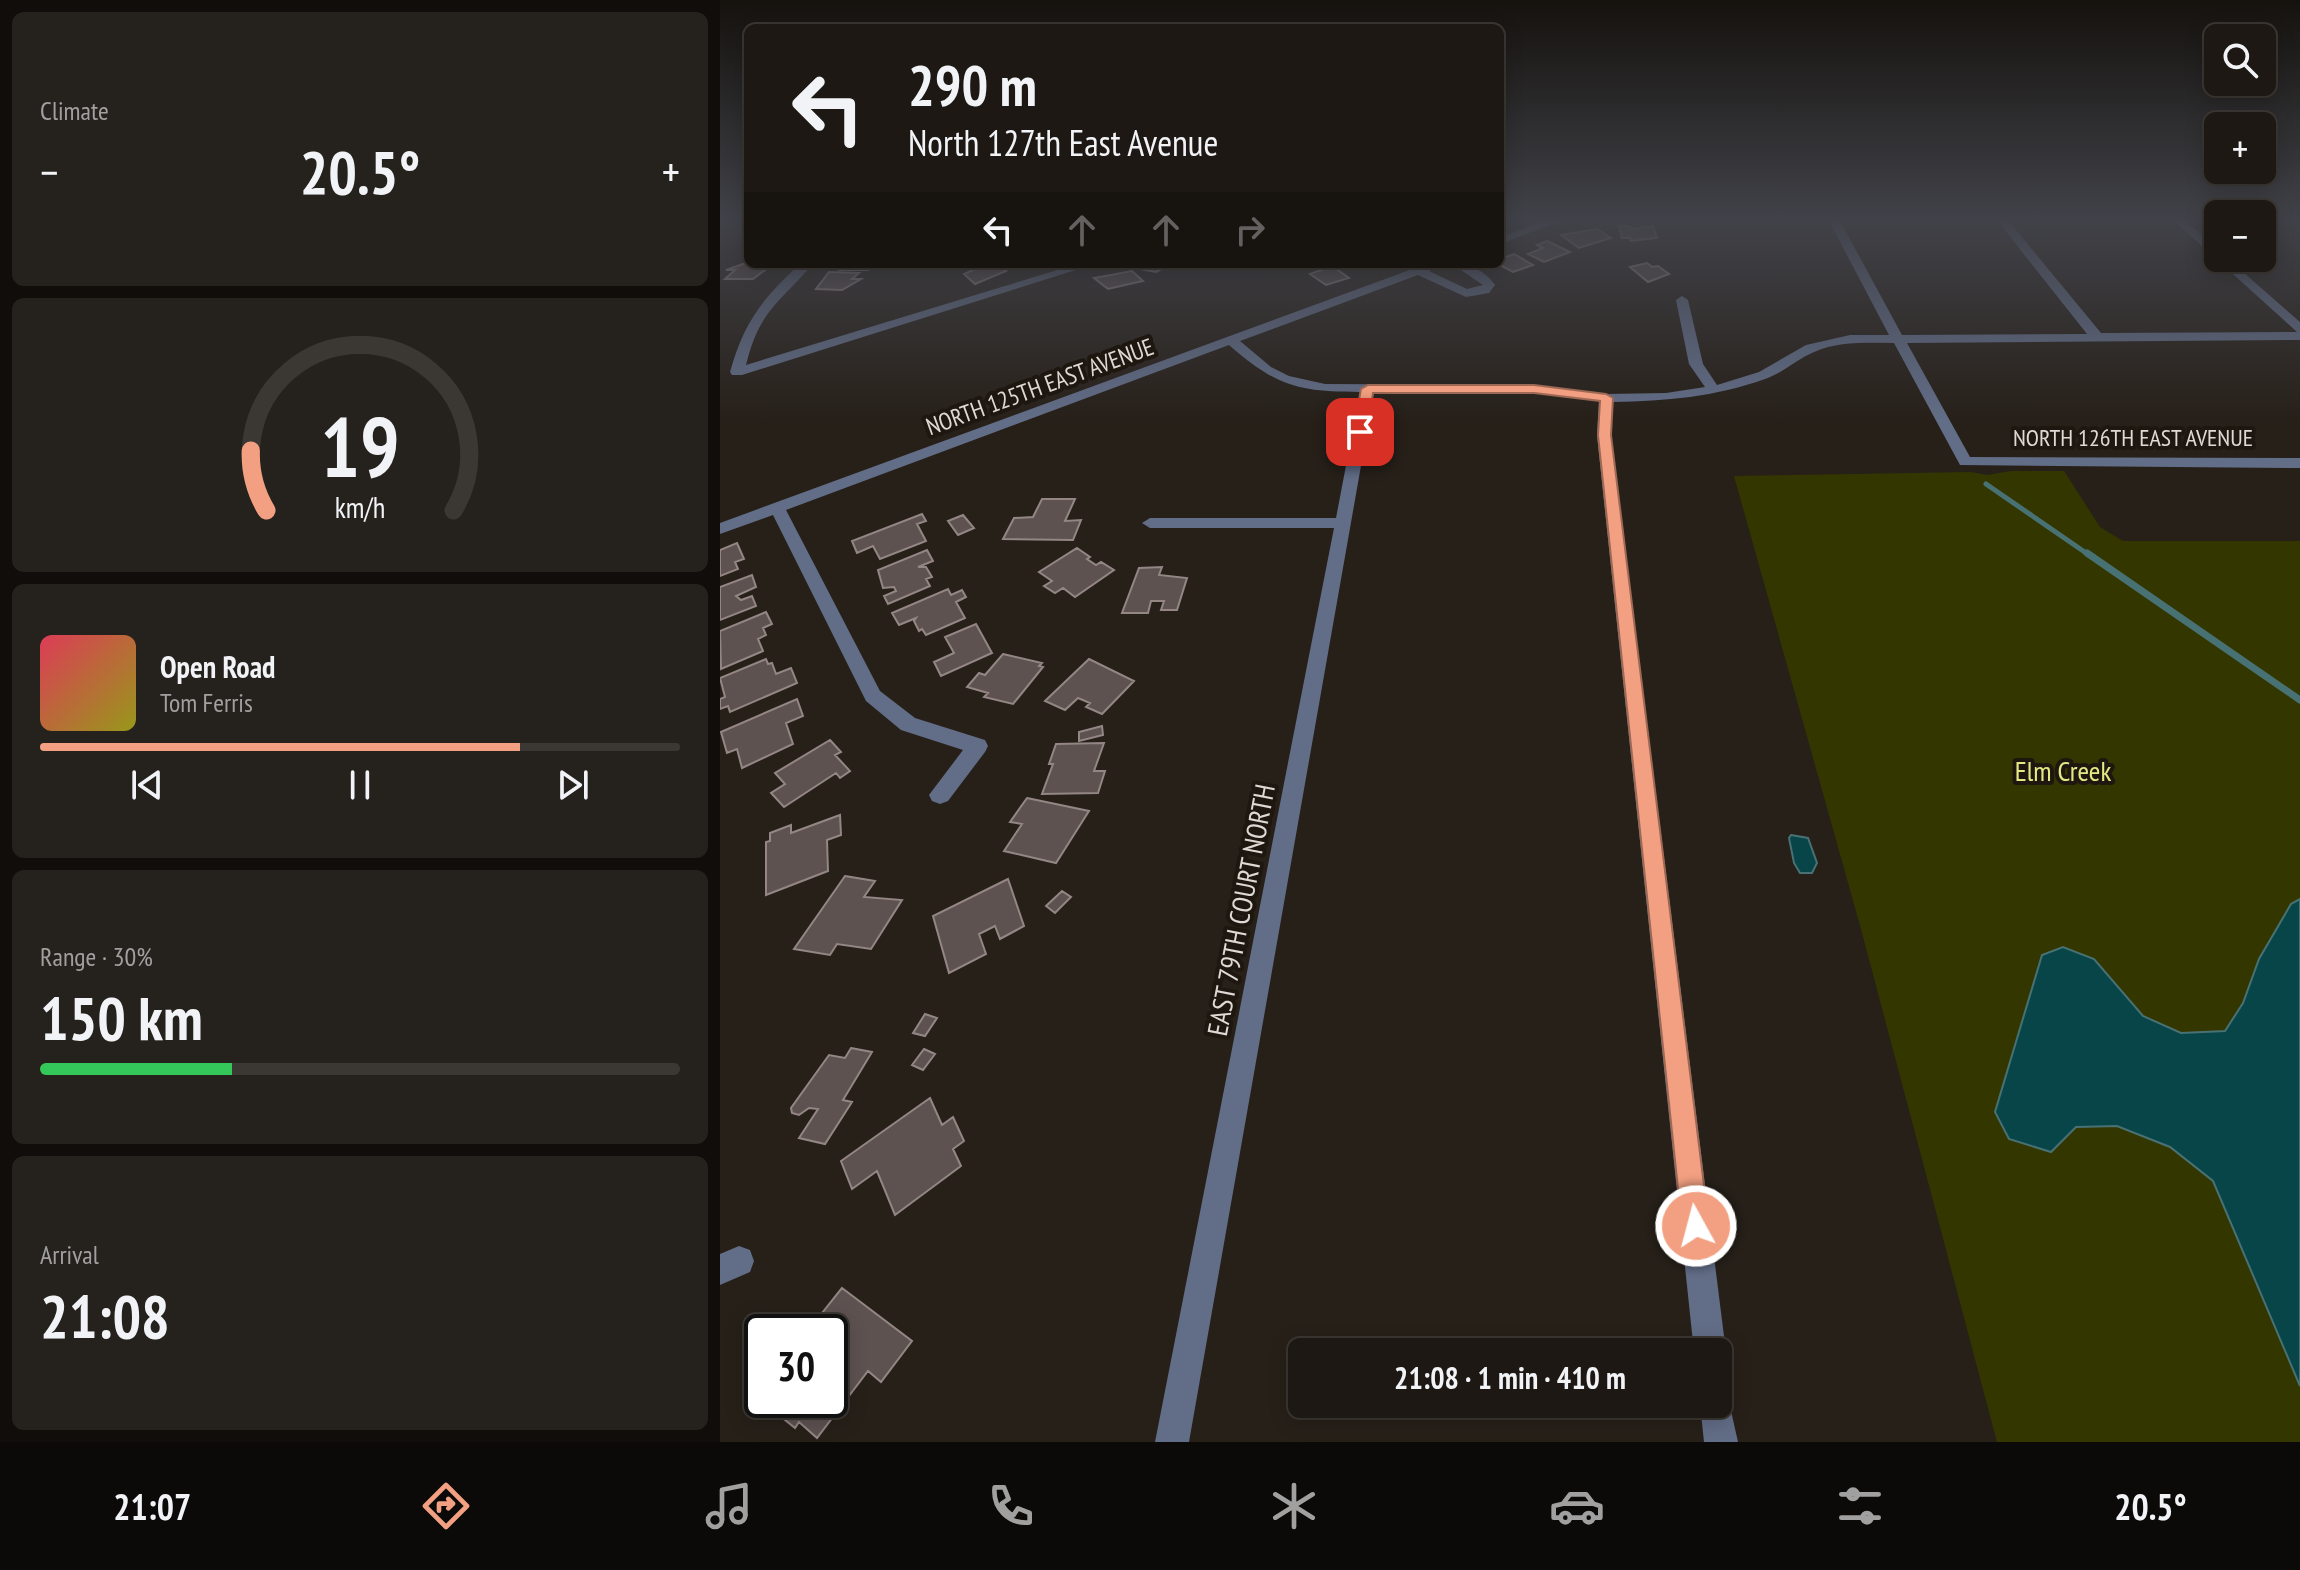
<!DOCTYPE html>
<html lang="en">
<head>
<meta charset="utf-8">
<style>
  body { margin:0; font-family:"PT Sans Narrow",sans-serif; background:#25211c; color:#f1f3f6; height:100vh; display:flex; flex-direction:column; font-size:30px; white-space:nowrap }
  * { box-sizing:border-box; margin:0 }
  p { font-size:26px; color:#a0a0a0 }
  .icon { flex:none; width:44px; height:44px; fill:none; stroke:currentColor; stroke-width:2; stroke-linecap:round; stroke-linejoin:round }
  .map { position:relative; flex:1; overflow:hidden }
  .details { display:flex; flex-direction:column; gap:12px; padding:12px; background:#100d0a; width:720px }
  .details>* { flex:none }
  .top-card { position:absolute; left:24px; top:24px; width:760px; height:244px; border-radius:12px; box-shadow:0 4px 20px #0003,0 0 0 2px #3b3733; background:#1d1813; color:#f1f3f6; overflow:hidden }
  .fabs { position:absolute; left:1484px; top:24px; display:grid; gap:16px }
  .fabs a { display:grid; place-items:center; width:72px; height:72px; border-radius:12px; background:#1d1813; box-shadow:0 4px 20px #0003,0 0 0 2px #3b3733; font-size:40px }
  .speed { position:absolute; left:24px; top:1314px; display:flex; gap:16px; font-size:40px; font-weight:700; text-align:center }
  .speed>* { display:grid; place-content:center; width:104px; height:104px; border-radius:50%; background:#1d1813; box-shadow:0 4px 20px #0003,0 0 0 2px #3b3733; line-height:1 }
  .speed .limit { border:4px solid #111; border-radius:12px; background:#fff; color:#111 }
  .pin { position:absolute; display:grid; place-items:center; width:68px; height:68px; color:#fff; margin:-34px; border-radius:16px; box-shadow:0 4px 12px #0006 }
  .me { position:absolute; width:88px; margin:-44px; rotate:353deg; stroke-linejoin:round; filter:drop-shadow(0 0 6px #0008) }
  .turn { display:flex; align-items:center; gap:28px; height:168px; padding:0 32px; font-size:36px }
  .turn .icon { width:104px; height:104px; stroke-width:2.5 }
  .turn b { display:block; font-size:56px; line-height:68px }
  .lanes { display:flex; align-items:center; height:76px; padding:0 32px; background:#0003; justify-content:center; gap:40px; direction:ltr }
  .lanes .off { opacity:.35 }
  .big { font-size:60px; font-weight:700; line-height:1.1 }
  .details .tile { flex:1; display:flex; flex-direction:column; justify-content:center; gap:12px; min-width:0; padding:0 28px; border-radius:12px; background:#25211c }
  .details .dial { align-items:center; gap:0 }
  .dial svg { height:208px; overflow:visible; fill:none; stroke:#3b3733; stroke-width:7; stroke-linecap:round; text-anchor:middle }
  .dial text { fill:#f1f3f6; stroke:none }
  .song { display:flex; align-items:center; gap:24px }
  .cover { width:96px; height:96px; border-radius:12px; background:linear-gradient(135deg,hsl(350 70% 55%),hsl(60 70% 35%)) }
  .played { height:8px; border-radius:4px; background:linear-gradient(90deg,#f2a081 75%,#3b3733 75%) }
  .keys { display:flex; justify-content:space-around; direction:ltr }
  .heat { display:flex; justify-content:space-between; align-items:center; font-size:44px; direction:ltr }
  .charge { height:12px; border-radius:6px; background:linear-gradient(90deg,#34c759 30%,#3b3733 0) }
  .trip { position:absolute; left:568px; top:1338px; width:444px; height:80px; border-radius:12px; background:#1d1813; box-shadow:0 4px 20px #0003,0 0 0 2px #3b3733; font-weight:700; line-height:80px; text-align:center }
  .menu { display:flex; height:128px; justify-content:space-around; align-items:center; background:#0c0a08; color:#a0a0a0 }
  .menu .icon { width:56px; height:56px }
  .menu .on { color:#f2a081 }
  .menu b { font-size:36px; color:#f1f3f6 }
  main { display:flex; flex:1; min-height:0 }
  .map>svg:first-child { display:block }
  .green { fill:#343600 }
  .water { fill:#074549; stroke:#487173; stroke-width:2 }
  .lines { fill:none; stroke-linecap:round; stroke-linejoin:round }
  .stream-far1 { stroke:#487173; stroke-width:5 }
  .stream { stroke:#487173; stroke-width:7 }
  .building { fill:#5e5251; stroke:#938685; stroke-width:2 }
  .minor { fill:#626d87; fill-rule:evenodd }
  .route { fill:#f2a081; stroke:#9d6854; stroke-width:2 }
  .labels { text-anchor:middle; stroke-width:8; stroke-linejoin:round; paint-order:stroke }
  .far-street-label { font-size:24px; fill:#ded9d4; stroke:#1e1710 }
  .park-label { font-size:28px; fill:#e3ea84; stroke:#1e1710 }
  .street-label { font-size:28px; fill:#ded9d4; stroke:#1e1710 }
</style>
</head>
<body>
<main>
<section class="details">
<div class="tile"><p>Climate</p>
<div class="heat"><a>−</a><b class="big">20.5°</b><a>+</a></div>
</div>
<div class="tile dial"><svg viewBox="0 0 100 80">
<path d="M14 69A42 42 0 1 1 86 69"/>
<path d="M14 69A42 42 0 0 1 8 46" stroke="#f2a081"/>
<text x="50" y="56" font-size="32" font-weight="700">19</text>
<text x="50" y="72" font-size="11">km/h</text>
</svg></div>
<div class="tile">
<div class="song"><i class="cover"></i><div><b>Open Road</b><p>Tom Ferris</p></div></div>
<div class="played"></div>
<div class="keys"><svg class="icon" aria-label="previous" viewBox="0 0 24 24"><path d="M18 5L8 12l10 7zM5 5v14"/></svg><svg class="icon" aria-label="pause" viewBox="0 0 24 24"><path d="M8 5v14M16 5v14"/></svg><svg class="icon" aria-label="next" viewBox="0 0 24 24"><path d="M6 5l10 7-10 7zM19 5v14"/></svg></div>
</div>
<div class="tile"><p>Range · 30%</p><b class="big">150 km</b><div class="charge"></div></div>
<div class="tile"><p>Arrival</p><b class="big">21:08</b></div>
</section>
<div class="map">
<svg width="1580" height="1442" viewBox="0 0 1580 1442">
  <rect width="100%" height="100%" fill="#272019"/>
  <path class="green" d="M 1291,471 L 1344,471 L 1380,527 L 1403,541 L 1580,541 L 1580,1442 L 1277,1442 L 1141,929 L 1014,476 L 1251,472 L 1267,475 Z"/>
  <path class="water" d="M 1071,835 L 1088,838 L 1097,863 L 1092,873 L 1080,873 L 1074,863 L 1069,838 Z
    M 1580,899 L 1580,1386 L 1493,1181 L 1450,1147 L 1397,1126 L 1356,1127 L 1331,1152 L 1289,1139 L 1275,1112 L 1322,955 L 1343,947 L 1374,959 L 1423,1016 L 1461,1033 L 1505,1031 L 1523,1003 L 1539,959 L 1571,904 Z"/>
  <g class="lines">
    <path class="stream-far1" d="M 1266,484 L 1369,555"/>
    <path class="stream" d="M 1367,553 L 1580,700"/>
  </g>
  <path class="building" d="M 899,226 L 910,226 L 911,229 L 933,226 L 937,238 L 911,241 L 910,238 L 902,238 Z
    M 877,229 L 891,238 L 859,248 L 841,235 Z
    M 827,241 L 850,252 L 824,262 L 808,254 L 823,248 L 817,245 Z
    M 794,254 L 813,265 L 793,272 L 778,264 L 780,259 Z
    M 927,263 L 932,267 L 938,266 L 949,274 L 928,282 L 910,267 Z
    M 23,264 L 53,264 L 33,279 L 5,279 L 15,270 L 6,270 Z
    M 126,264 L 153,264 L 148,270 L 120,270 Z
    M 277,264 L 286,271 L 255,284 L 244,274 L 266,264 Z
    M 415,264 L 451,264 L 436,272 L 410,267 Z
    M 612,266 L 629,278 L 606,285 L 590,274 Z
    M 412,271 L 423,281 L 388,289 L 374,278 Z
    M 109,272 L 139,273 L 132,279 L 141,279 L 122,290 L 96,289 Z
    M 322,499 L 355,499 L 345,521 L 361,520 L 353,540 L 283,539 L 294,518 L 313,517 Z
    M 202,514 L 206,521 L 197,524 L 206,541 L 160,559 L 153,546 L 137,553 L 132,541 Z
    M 243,515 L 254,528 L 238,535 L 228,521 Z
    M 17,543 L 24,559 L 15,562 L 18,569 L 0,576 L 0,550 Z
    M 357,548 L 370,557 L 367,559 L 376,565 L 381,562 L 394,570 L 355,597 L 343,588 L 335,593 L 324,586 L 332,581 L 319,572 Z
    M 207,550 L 213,561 L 198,567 L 206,567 L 212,577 L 206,579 L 210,586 L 168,604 L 164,596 L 176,591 L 174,587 L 163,588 L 158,570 Z
    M 442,567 L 439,575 L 467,578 L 457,610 L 441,610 L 444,601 L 431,601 L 428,613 L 402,613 L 419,568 Z
    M 32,575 L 36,587 L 16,596 L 21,600 L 32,596 L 36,606 L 0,620 L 0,587 Z
    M 228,589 L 231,595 L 242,590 L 246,597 L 236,602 L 245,618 L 206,635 L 202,629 L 199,631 L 194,621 L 196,618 L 179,625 L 172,613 Z
    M 46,612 L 52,624 L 43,628 L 46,635 L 38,639 L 43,651 L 1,669 L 0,631 Z
    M 256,624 L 272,653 L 221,676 L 214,662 L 234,653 L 225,637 Z
    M 283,654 L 322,663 L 319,666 L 323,667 L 293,704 L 264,697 L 268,693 L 247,687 L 259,673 L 265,675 Z
    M 46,659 L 48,664 L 52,663 L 56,674 L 71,668 L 77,683 L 10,712 L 8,706 L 0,709 L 0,699 L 5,697 L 0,678 Z
    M 369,659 L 414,681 L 382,714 L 366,707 L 370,703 L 358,698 L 345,710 L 325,701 Z
    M 77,699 L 83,716 L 66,723 L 73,744 L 22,768 L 17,749 L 7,753 L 1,732 Z
    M 382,726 L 383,735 L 359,741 L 359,732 Z
    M 110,740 L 121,752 L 115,755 L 130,771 L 120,778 L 116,773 L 64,807 L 51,793 L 65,784 L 55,773 Z
    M 384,743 L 374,771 L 385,771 L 378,793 L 322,794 L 333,764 L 329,764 L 336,744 Z
    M 307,798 L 369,811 L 336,863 L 284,851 L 302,824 L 290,822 Z
    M 120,815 L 121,835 L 107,840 L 108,871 L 46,895 L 46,842 L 50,841 L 50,833 L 71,825 L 71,833 Z
    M 125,876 L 155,881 L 144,897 L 182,900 L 151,949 L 117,944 L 110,955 L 74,949 Z
    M 288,879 L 304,926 L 280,939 L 275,926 L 259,934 L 266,954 L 229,973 L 213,916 Z
    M 342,891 L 351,897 L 335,913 L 326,906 Z
    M 205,1014 L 217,1018 L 205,1036 L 193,1033 Z
    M 131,1048 L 152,1052 L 123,1100 L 132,1102 L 105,1144 L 79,1138 L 98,1109 L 89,1108 L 79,1115 L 72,1113 L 71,1108 L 109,1055 L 125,1058 Z
    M 204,1049 L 215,1054 L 203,1070 L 192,1065 Z
    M 210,1098 L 222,1125 L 233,1117 L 244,1141 L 233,1149 L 241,1166 L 175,1215 L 157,1171 L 132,1189 L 121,1161 Z
    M 122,1288 L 192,1341 L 161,1382 L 148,1371 L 97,1438 L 79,1422 L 75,1428 L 54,1411 L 58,1405 L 52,1400 L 110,1400 L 110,1332 L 87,1332 Z"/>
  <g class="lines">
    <path class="minor" d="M 830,219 L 846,219 L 780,244 L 780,237 Z
      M 1108,219 L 1119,219 L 1182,335 L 1367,334 L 1276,219 L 1287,219 L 1381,333 L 1577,332 L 1452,219 L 1464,219 L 1498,250 L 1498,258 L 1507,258 L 1580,322 L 1580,340 L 1187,343 L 1250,457 L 1580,458 L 1580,468 L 1240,465 L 1174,343 C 1147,343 1119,341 1094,352 C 1077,359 1063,373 1045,379 C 995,397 946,401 893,402 L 891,435 L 1006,1352 L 998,1364 L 998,1352 L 974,1352 L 877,435 L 879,401 L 814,393 L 654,392 L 469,1442 L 435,1442 L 614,528 L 430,528 L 422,523 L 430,518 L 616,518 L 640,392 C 578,392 556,386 509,345 L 66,510 L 160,691 L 195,718 L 265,740 L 268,746 L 265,752 L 228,801 L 220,804 L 212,801 L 209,795 L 243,750 L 181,730 L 146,701 L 53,515 L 0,534 L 0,523 L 706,264 L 723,264 L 709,271 L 747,289 L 763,285 L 732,264 C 749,264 765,270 775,285 L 769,293 L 746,297 L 698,275 L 520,341 L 551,367 L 569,376 L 605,384 L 814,385 L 886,394 L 946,393 L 985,387 L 969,364 L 956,300 L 962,296 L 968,300 L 983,364 L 997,385 L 1039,372 L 1086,345 L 1130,335 L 1169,335 Z
      M 80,264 L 93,264 C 59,303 39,311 26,365 L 357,264 L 375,264 L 22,375 L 12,375 L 10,372 C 24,322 42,299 80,264 Z
      M 19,1246 L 30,1250 L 34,1261 L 30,1272 L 0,1285 L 0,1254 Z
      M 998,1389 L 1007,1393 L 1018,1442 L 984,1442 L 980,1404 L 998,1404 Z"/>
  </g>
  <linearGradient id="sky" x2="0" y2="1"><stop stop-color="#15120e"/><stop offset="0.52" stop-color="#414249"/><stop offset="1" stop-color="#414249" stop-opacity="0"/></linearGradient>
  <rect width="1580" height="421" fill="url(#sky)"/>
  <path class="route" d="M 648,385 L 814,385 L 886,394 L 893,398 L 891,435 L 989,1226 L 985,1235 L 976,1239 L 966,1235 L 962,1226 L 878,435 L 880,401 L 814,393 L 653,393 L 647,432 L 640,436 L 633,432 L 641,389 Z"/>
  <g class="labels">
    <g class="far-street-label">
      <text transform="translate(320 387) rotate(-20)" y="8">NORTH 125TH EAST AVENUE</text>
      <text x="1413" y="446">NORTH 126TH EAST AVENUE</text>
    </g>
    <g class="park-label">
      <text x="1343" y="781">Elm Creek</text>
    </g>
    <g class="street-label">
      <text transform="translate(521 910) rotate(-79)" y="10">EAST 79TH COURT NORTH</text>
    </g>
  </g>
</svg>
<div class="fabs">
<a><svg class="icon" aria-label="search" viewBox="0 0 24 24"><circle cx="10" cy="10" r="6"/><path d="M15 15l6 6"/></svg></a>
<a>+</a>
<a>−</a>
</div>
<div class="speed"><div class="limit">30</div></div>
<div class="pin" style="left:640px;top:432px;background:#d93025"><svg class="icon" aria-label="arrive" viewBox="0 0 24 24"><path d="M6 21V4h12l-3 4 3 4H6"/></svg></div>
<svg class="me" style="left:976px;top:1226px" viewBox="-20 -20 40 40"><circle r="17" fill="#f2a081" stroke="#fff" stroke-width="3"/><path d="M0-11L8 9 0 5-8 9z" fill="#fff"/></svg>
<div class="trip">21:08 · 1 min · 410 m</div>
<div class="top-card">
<div class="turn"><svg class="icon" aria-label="left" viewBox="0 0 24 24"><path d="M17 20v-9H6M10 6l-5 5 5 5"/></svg><div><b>290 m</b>North 127th East Avenue</div></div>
<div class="lanes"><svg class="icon" aria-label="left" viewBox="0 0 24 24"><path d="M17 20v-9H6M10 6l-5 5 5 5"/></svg><svg class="icon off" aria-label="ahead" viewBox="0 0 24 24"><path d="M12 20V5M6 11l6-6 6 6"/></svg><svg class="icon off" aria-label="ahead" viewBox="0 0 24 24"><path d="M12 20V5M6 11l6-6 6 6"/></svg><svg class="icon off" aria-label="right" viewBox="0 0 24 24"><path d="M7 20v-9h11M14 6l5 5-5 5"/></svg></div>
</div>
</div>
</main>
<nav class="menu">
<b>21:07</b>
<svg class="icon on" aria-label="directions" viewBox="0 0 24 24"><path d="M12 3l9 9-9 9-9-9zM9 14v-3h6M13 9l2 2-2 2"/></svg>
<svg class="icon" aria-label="music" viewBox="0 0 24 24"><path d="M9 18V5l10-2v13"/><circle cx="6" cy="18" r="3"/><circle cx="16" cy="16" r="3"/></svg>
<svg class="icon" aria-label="phone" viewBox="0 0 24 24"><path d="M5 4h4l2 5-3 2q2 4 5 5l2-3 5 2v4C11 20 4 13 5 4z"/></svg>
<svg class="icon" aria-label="climate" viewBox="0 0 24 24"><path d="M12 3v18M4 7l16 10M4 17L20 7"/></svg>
<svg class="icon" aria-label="car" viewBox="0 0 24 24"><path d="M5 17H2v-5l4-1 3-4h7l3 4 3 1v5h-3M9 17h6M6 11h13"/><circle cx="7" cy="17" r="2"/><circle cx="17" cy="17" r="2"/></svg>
<svg class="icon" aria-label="filters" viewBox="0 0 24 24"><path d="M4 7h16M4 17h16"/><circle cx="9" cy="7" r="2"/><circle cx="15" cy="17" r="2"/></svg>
<b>20.5°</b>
</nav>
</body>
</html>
